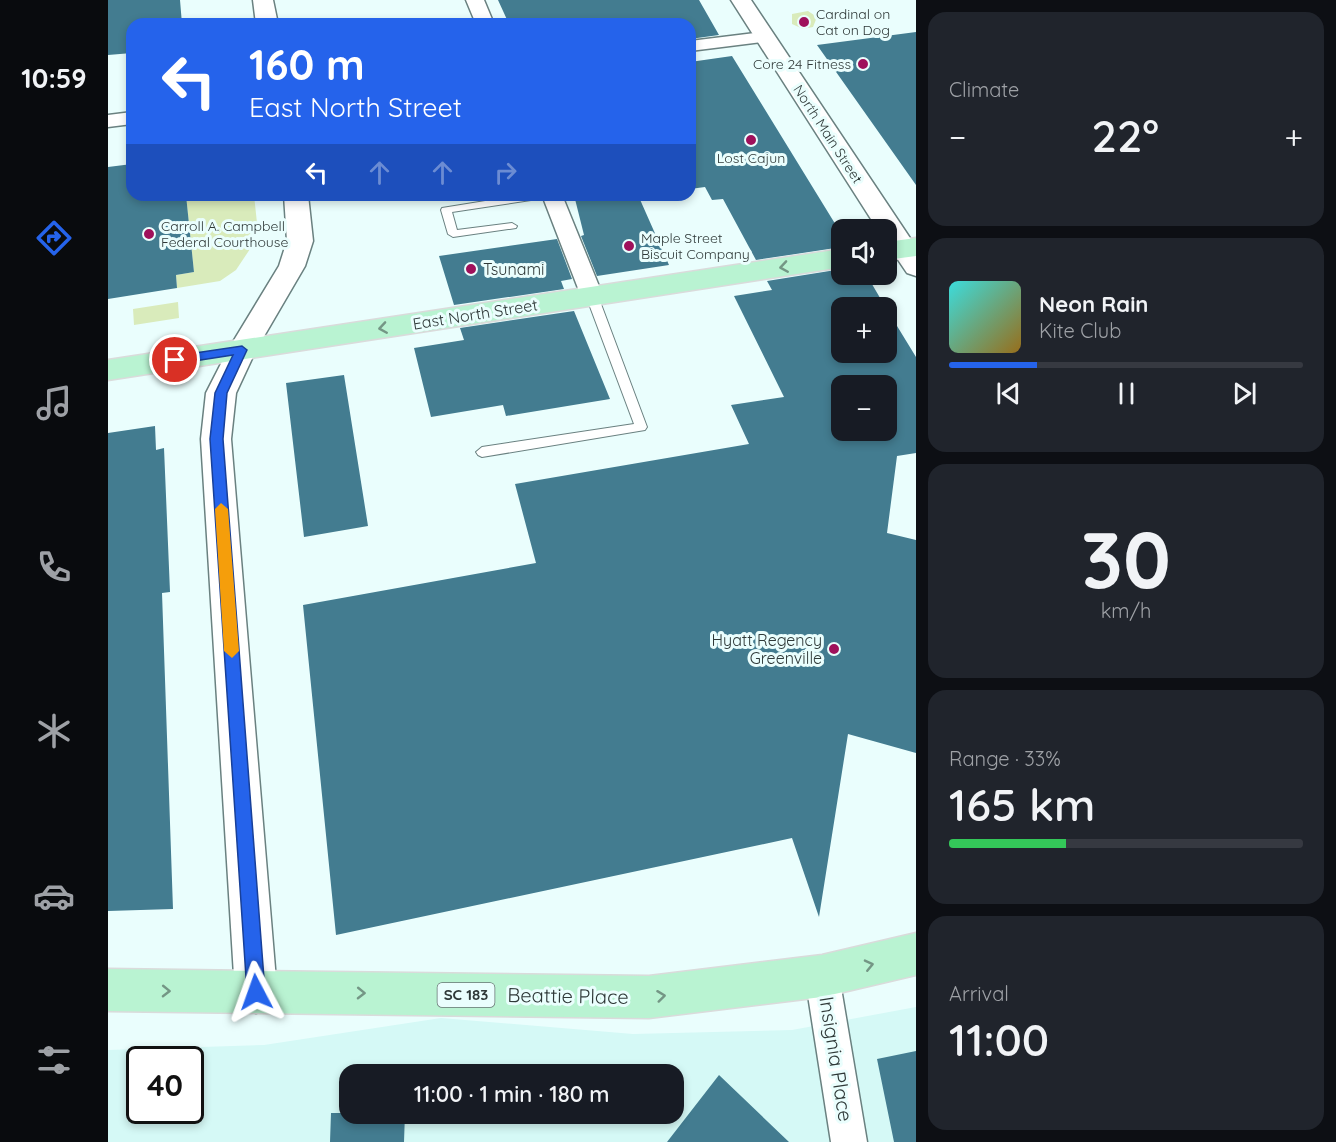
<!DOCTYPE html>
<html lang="en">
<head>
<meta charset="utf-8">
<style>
  body { margin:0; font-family:Quicksand,sans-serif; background:#20242c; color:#f1f3f6; height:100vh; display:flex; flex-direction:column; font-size:22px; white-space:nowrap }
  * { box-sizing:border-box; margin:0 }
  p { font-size:20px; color:#9ea1a6 }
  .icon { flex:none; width:33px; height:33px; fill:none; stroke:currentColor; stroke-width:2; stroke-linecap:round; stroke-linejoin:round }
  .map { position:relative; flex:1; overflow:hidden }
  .details { display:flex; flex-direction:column; gap:12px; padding:12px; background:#0d0f14; width:420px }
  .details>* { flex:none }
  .guide { position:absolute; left:18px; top:18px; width:570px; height:183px; border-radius:18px; box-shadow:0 3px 9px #0003; background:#2563eb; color:#fff; overflow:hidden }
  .fabs { position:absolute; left:723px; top:219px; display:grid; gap:12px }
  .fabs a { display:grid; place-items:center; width:66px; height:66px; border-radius:12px; background:#171b24; box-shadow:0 3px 9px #0003; font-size:30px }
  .speed { position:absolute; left:18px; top:1046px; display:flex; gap:12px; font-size:30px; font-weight:700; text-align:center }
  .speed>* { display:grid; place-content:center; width:78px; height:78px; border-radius:50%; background:#171b24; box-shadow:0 3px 9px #0003; line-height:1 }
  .speed .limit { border:3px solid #111; border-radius:9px; background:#fff; color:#111 }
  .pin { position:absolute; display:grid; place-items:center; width:51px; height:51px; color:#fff; margin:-26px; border:3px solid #fff; border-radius:50%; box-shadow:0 2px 6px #0007 }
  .me { position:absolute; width:66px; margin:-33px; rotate:356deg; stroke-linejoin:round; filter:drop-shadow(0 0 4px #0008) }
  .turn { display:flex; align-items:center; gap:21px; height:126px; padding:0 24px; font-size:27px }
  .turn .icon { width:78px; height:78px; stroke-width:2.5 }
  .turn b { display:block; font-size:42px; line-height:51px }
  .lanes { display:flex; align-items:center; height:57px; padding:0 24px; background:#0003; justify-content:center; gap:30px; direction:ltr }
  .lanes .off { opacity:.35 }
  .big { font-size:45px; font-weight:600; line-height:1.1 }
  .details .widget { flex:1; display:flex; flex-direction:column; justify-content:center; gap:9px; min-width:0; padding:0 21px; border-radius:18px; background:#20242c }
  .details .dial { align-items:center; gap:0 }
  .dial b { font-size:78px; line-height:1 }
  .song { display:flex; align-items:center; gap:18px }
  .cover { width:72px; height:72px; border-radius:9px; background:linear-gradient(135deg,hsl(180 70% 55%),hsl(40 70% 35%)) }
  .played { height:6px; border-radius:3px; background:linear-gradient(90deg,#2563eb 25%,#363941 25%) }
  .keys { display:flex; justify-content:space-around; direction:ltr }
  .heat { display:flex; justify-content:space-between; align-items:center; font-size:33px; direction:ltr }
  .charge { height:9px; border-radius:4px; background:linear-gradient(90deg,#34c759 33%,#363941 0) }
  .trip { position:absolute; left:231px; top:1064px; width:345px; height:60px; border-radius:18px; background:#171b24; box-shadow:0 3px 9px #0003; font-weight:600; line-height:60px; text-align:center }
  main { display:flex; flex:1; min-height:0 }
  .tab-bar { display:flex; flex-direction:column; width:108px; justify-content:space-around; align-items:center; background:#090b0e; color:#9ea1a6 }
  .tab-bar .icon { width:42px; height:42px }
  .tab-bar .current { color:#2563eb }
  .tab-bar b { font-size:27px; color:#f1f3f6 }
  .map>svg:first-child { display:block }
  .built { fill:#d5f9f6; fill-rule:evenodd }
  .green { fill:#d9ebbb }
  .building { fill:#437c90; fill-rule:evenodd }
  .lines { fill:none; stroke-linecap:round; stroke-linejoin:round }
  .service-casing { stroke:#6a8180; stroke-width:2 }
  .minor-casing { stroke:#6a8180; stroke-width:3 }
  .tertiary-casing { stroke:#6a8180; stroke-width:3 }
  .primary-casing { stroke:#dadbdb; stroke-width:3 }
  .service { fill:#fff; fill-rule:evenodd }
  .minor { fill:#fff; fill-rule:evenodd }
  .tertiary { fill:#fff; fill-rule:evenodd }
  .primary { fill:#b9f3d2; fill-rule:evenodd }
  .oneway { stroke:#749685 }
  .route { fill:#2563eb; stroke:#184099; stroke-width:1.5 }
  .slow { fill:#f59e0b }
  .poi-dot { fill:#9f115b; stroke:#eafefd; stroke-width:2 }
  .labels { text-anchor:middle; stroke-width:6; stroke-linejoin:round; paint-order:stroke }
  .far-poi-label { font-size:14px; fill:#2f3938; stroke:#eafefd; text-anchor:start }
  .far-street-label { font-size:14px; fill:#2f3938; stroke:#eafefd }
  .shield { fill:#eafefd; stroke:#677473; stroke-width:1.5 }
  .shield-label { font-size:15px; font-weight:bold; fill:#2f3938 }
  .poi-label { font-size:16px; fill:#2f3938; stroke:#eafefd; text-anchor:start }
  .street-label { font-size:16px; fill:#2f3938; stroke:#eafefd }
  .near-street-label { font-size:20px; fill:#2f3938; stroke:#eafefd }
</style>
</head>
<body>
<main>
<nav class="tab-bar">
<b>10:59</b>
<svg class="icon current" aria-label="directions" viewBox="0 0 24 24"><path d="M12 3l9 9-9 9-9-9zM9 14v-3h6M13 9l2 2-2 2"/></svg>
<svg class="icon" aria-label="music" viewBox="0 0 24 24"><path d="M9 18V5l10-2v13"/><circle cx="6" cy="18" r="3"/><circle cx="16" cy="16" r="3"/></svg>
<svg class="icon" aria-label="phone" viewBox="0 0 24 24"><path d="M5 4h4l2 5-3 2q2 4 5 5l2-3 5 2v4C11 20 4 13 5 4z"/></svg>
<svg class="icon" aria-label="climate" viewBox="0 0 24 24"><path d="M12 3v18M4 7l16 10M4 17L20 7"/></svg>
<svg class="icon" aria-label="car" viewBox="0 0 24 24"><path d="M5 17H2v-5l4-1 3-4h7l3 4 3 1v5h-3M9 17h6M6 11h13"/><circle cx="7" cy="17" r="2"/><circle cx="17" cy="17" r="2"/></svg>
<svg class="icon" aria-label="filters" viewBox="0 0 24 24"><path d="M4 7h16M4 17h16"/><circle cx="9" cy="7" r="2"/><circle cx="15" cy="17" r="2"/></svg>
</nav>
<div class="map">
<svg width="808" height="1142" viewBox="0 0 808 1142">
  <rect width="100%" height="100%" fill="#eafefd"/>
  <path class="built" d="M 808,1007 L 808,1142 L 0,1142 L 0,1050 L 156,1045 L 333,1018 L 525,1034 L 684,1030 ZM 32,1059 L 82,1059 L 82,1110 L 32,1110 ZM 242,1074 L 566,1074 L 566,1113 L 242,1113 Z"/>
  <path class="green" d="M 700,11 L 709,17 L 705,27 L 695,29 L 684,24 L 684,14 Z
    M 78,195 L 146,195 L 149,223 L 142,249 L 128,270 L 112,281 L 69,288 L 68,275 L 86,272 Z
    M 70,302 L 71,318 L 26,325 L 25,309 Z"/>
  <path class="building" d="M 0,0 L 72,0 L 74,24 L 24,24 L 24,53 L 0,55 Z
    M 390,0 L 591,0 L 611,35 L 582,39 L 582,24 L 401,24 Z
    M 808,32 L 808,185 L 709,45 Z
    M 624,56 L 734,235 L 734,247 L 648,260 L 615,199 L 604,200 L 597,187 L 582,189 L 582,62 Z
    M 24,164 L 24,195 L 78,195 L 86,272 L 68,275 L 69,288 L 0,299 L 0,167 Z
    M 466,195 L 530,195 L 561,265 L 489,276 L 473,236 L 476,235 Z
    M 449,239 L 464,279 L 453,281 L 456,289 L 346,305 L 331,256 Z
    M 734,269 L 734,274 L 758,274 L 778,308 L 734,308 L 734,352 L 778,352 L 778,308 L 808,357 L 808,453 L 789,456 L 779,533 L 808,540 L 808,753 L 740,734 L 711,917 L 684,838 L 228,935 L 195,605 L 428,563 L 407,484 L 641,444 L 623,405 L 676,397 L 626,296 L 664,290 L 659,281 ZM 734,386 L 778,386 L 778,430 L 734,430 Z
    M 466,311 L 502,399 L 398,416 L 395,405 L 323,417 L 306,348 L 356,340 L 352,328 Z
    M 236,375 L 260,526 L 196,537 L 178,383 Z
    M 47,426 L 48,450 L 56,448 L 62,592 L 54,593 L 65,909 L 0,911 L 0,433 Z
    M 808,1051 L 808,1142 L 786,1142 L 769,1059 Z
    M 611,1075 L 681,1142 L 559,1142 Z
    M 223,1113 L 297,1113 L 296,1142 L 222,1142 Z"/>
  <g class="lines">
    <g class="service-casing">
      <path id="service" d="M 415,195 L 441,195 L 436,198 L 344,212 L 349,230 L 404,223 L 409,226 L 408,228 L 345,237 L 340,234 L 333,210 L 334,208 Z
        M 484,292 L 490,296 L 539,427 L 537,430 L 374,457 L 370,455 L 368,452 L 374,447 L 526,424 L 478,296 Z"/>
    </g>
    <g class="minor-casing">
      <path id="minor" d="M 358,0 L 376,0 L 386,24 L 368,24 Z
        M 655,32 L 664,37 L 661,41 L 582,51 L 582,41 Z
        M 24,112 L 24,124 L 0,127 L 0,115 Z
        M 434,195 L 454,195 L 495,296 L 492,301 L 484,304 L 476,301 L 473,296 Z
        M 714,959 L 726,964 L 731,976 L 759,1142 L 723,1142 L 697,976 L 702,964 Z"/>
    </g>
    <g class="tertiary-casing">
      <path id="tertiary" d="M 145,0 L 165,0 L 170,24 L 148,24 Z
        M 623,0 L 643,0 L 808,247 L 808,276 L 799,273 L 778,242 L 778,230 L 770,230 Z
        M 176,195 L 200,195 L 205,241 L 197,266 L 148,350 L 128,393 L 123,439 L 169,992 L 163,1007 L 148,1013 L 133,1007 L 127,992 L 93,439 L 98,393 L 120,350 L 171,266 L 179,241 Z"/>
    </g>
    <g class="primary-casing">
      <path id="primary" d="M 808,238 L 808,256 L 778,260 L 778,242 Z
        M 734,249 L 734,267 L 0,380 L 0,360 Z
        M 808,933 L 808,975 L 714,997 L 541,1018 L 0,1011 L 0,969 L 541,976 L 714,955 Z"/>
    </g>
    <use href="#service" class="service"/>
    <use href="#minor" class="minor"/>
    <use href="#tertiary" class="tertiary"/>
    <use href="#primary" class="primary"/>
  </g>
  <defs><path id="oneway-chevron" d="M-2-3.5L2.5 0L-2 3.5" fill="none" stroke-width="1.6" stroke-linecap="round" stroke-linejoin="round" transform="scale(1.5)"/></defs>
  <g class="oneway">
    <use href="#oneway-chevron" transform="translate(676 267) rotate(171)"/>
    <use href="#oneway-chevron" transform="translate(275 328) rotate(171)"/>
    <use href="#oneway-chevron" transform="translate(761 965) rotate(-13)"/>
    <use href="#oneway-chevron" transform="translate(58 991) rotate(1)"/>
    <use href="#oneway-chevron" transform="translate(253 993) rotate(1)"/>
    <use href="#oneway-chevron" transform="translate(553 996) rotate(-7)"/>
  </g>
  <path class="route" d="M 134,346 L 139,350 L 119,393 L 115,439 L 157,992 L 154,998 L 148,1000 L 142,998 L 139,992 L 102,439 L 107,393 L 125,355 L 67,364 L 61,360 L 67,356 Z"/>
  <path class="slow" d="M 113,503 L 120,509 L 131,651 L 124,658 L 116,651 L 107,509 Z"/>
  <g class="poi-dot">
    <circle cx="696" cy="22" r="6"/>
    <circle cx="755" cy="64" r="6"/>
    <circle cx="643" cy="140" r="6"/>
    <circle cx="41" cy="234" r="6"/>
    <circle cx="521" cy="246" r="6"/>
    <circle cx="363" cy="269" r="6"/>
    <circle cx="726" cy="649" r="6"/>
  </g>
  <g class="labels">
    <g class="far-poi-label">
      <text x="708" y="19">Cardinal on<tspan x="708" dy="16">Cat on Dog</tspan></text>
      <text x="743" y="69" text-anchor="end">Core 24 Fitness</text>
      <text x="643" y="163" text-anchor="middle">Lost Cajun</text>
      <text x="53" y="231">Carroll A. Campbell<tspan x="53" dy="16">Federal Courthouse</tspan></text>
      <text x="533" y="243">Maple Street<tspan x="533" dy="16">Biscuit Company</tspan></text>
    </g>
    <g class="far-street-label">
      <text transform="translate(720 134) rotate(57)" y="5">North Main Street</text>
    </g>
    <rect class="shield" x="329.5" y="983" width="57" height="24" rx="4.5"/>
    <g class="shield-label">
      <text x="358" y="1000">SC 183</text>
    </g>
    <g class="poi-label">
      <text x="375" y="275">Tsunami</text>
      <text x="714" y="646" text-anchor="end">Hyatt Regency<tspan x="714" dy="18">Greenville</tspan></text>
    </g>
    <g class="street-label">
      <text transform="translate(367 314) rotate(-9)" y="6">East North Street</text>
    </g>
    <g class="near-street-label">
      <text transform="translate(460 996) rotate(1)" y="7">Beattie Place</text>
      <text transform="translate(728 1059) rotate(81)" y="7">Insignia Place</text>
    </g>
  </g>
</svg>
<div class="fabs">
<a><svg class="icon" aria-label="sound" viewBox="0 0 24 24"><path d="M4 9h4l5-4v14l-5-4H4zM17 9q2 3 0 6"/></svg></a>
<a>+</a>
<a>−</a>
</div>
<div class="speed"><div class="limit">40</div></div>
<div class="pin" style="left:67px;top:360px;background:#d93025"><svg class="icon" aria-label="arrive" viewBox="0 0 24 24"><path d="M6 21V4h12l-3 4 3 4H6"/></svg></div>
<svg class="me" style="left:148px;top:992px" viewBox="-20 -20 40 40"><path d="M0-17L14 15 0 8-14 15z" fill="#2563eb" stroke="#fff" stroke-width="4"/></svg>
<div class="trip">11:00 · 1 min · 180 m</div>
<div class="guide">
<div class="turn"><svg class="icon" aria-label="left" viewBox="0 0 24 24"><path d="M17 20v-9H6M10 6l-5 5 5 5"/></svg><div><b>160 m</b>East North Street</div></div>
<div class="lanes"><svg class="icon" aria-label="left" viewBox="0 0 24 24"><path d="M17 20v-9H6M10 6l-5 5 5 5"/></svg><svg class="icon off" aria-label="ahead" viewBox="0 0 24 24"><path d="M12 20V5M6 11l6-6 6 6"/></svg><svg class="icon off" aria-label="ahead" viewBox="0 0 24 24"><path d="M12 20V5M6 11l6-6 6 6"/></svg><svg class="icon off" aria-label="right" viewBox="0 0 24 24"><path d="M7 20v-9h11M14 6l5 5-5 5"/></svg></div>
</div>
</div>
<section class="details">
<div class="widget"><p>Climate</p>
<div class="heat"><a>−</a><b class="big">22°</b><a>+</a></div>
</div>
<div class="widget">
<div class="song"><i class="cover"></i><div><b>Neon Rain</b><p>Kite Club</p></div></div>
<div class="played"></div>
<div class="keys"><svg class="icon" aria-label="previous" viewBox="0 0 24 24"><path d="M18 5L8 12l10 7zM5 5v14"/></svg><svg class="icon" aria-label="pause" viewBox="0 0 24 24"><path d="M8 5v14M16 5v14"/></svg><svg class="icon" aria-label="next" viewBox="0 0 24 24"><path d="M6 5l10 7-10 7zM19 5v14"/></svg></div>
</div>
<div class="widget dial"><b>30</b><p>km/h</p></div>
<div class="widget"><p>Range · 33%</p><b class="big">165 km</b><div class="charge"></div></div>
<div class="widget"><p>Arrival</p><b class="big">11:00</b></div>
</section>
</main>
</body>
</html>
